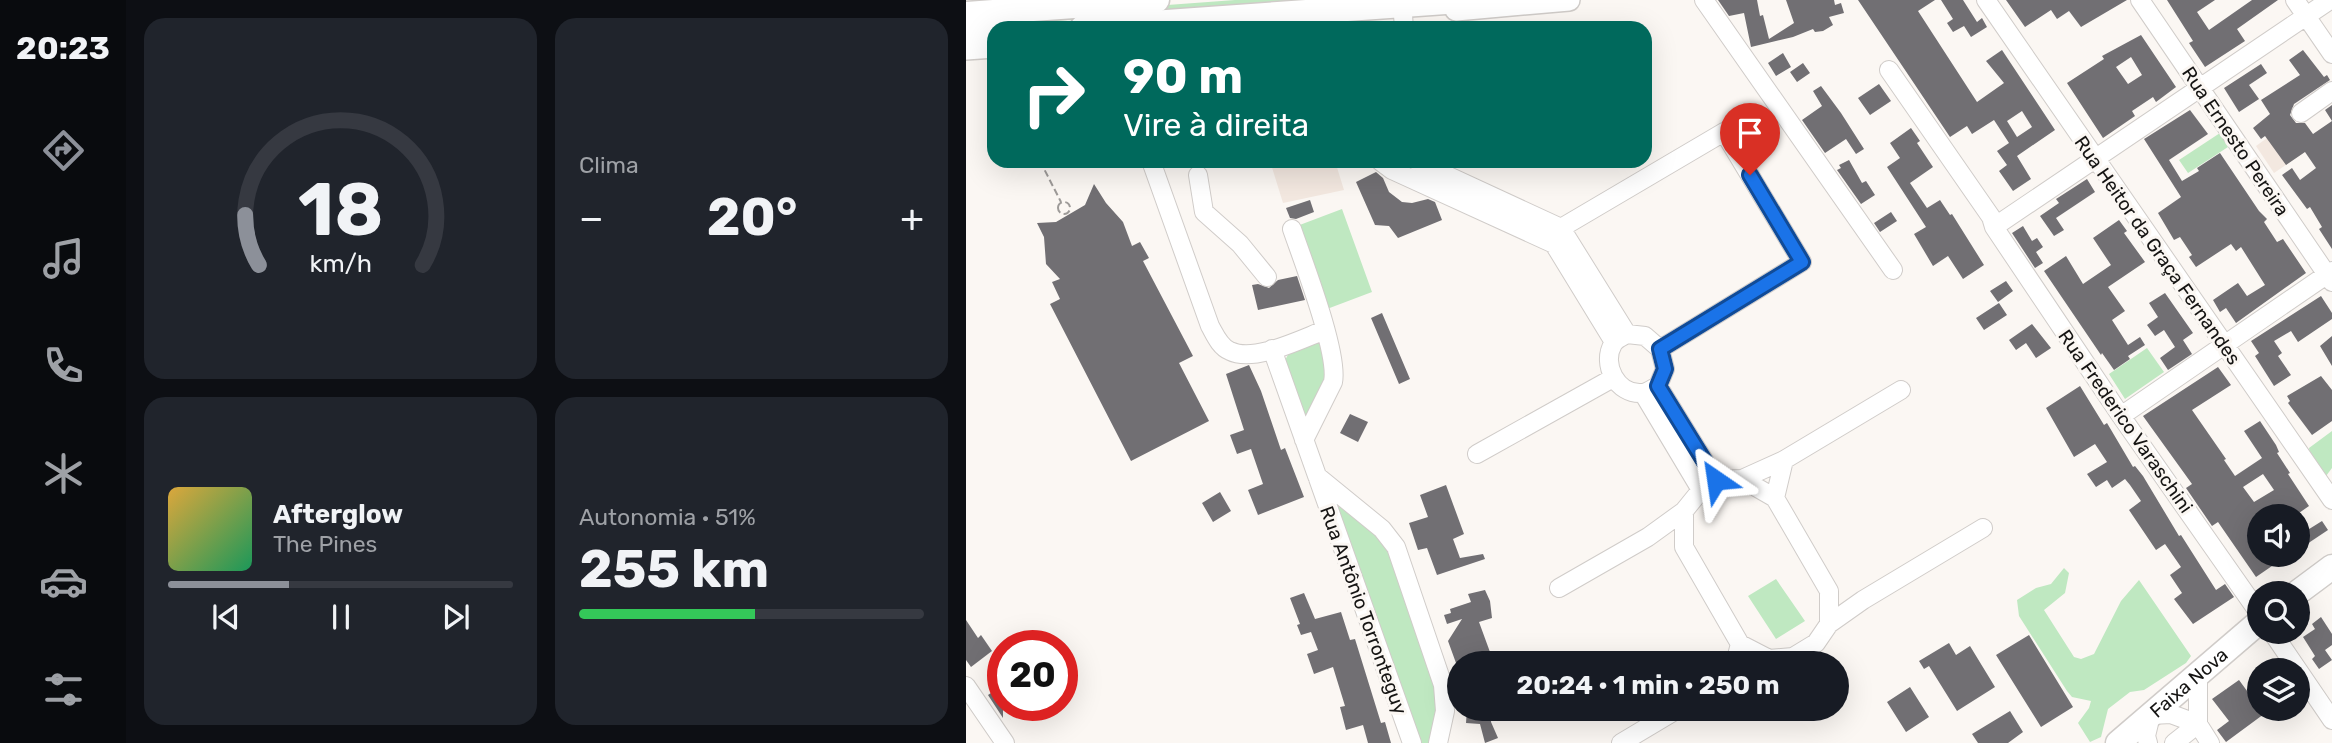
<!DOCTYPE html>
<html lang="pt">
<head>
<meta charset="utf-8">
<style>
  body { margin:0; font-family:Rubik,sans-serif; background:#20242c; color:#f1f3f6; height:100vh; display:flex; flex-direction:column; font-size:26px; white-space:nowrap }
  * { box-sizing:border-box; margin:0 }
  p { font-size:23px; color:#9ea1a6 }
  .icon { flex:none; width:38px; height:38px; fill:none; stroke:currentColor; stroke-width:2; stroke-linecap:round; stroke-linejoin:round }
  .map { position:relative; flex:1; overflow:hidden }
  .details { display:flex; flex-direction:column; gap:18px; padding:18px; background:#0d0f14; width:840px }
  .details>* { flex:none }
  .guide { position:absolute; left:21px; top:21px; width:665px; height:147px; border-radius:21px; box-shadow:0 7px 28px #0002; background:#00695c; color:#fff; overflow:hidden }
  .fabs { position:absolute; left:1281px; top:504px; display:grid; gap:14px }
  .fabs a { display:grid; place-items:center; width:63px; height:63px; border-radius:50%; background:#171b24; box-shadow:0 7px 28px #0002; font-size:35px }
  .speed { position:absolute; left:21px; top:630px; display:flex; gap:14px; font-size:35px; font-weight:700; text-align:center }
  .speed>* { display:grid; place-content:center; width:91px; height:91px; border-radius:50%; background:#171b24; box-shadow:0 7px 28px #0002; line-height:1 }
  .speed .limit { border:10px solid #d22; background:#fff; color:#111 }
  .pin { position:absolute; display:grid; place-items:center; width:60px; height:60px; color:#fff; margin:-72px -30px; border-radius:50% 50% 50% 0; rotate:-45deg; box-shadow:0 0 7px #0007 }
  .pin .icon { rotate:45deg }
  .me { position:absolute; width:77px; margin:-38px; rotate:328deg; stroke-linejoin:round; filter:drop-shadow(0 0 5px #0008) }
  .turn { display:flex; align-items:center; gap:24px; height:147px; padding:0 21px; font-size:32px }
  .turn .icon { width:91px; height:91px; stroke-width:2.5 }
  .turn b { display:block; font-size:49px; line-height:60px }
  .big { font-size:52px; font-weight:700; line-height:1.1 }
  .details .tile { flex:1; display:flex; flex-direction:column; justify-content:center; gap:10px; min-width:0; padding:0 24px; border-radius:21px; background:#20242c }
  .details .dial { align-items:center; gap:0 }
  .dial svg { height:182px; overflow:visible; fill:none; stroke:#363941; stroke-width:7; stroke-linecap:round; text-anchor:middle }
  .dial text { fill:#f1f3f6; stroke:none }
  .song { display:flex; align-items:center; gap:21px }
  .cover { width:84px; height:84px; border-radius:10px; background:linear-gradient(135deg,hsl(40 70% 55%),hsl(150 70% 35%)) }
  .played { height:7px; border-radius:4px; background:linear-gradient(90deg,#8c9099 35%,#363941 35%) }
  .keys { display:flex; justify-content:space-around; direction:ltr }
  .heat { display:flex; justify-content:space-between; align-items:center; font-size:38px; direction:ltr }
  .charge { height:10px; border-radius:5px; background:linear-gradient(90deg,#34c759 51%,#363941 0) }
  .details .tiles { flex:1; display:grid; gap:18px; grid-template-columns:repeat(2,1fr) }
  .trip { position:absolute; left:481px; top:651px; width:402px; height:70px; border-radius:35px; background:#171b24; box-shadow:0 7px 28px #0002; font-weight:700; line-height:70px; text-align:center }
  main { display:flex; flex:1; min-height:0 }
  .menu { display:flex; flex-direction:column; width:126px; justify-content:space-around; align-items:center; background:#090b0e; color:#9ea1a6 }
  .menu .icon { width:49px; height:49px }
  .menu .on { color:#8c9099 }
  .menu b { font-size:32px; color:#f1f3f6 }
  .map>svg:first-child { display:block }
  .built { fill:#f3e8e0 }
  .green { fill:#bfe8c1 }
  .building { fill:#716f73; fill-rule:evenodd }
  .lines { fill:none; stroke-linecap:round; stroke-linejoin:round }
  .minor-casing { stroke:#d0ccc9; stroke-width:20 }
  .major-casing { stroke:#d0ccc9; stroke-width:24 }
  .highway-casing { stroke:#d0ccc9; stroke-width:27 }
  .path { stroke:#9e9b99; stroke-width:2; stroke-dasharray:7 3.5; stroke-linecap:butt }
  .minor { stroke:#fff; stroke-width:18 }
  .major { stroke:#fff; stroke-width:21 }
  .highway { stroke:#fff; stroke-width:24 }
  .route-casing { stroke:#114b97; stroke-width:18 }
  .route { stroke:#1a73e8; stroke-width:12 }
  .labels { text-anchor:middle; stroke-width:6; stroke-linejoin:round; paint-order:stroke }
  .street-label { font-size:19px; fill:#151413; stroke:#fbf7f3 }
</style>
</head>
<body>
<main>
<nav class="menu">
<b>20:23</b>
<svg class="icon on" aria-label="directions" viewBox="0 0 24 24"><path d="M12 3l9 9-9 9-9-9zM9 14v-3h6M13 9l2 2-2 2"/></svg>
<svg class="icon" aria-label="music" viewBox="0 0 24 24"><path d="M9 18V5l10-2v13"/><circle cx="6" cy="18" r="3"/><circle cx="16" cy="16" r="3"/></svg>
<svg class="icon" aria-label="phone" viewBox="0 0 24 24"><path d="M5 4h4l2 5-3 2q2 4 5 5l2-3 5 2v4C11 20 4 13 5 4z"/></svg>
<svg class="icon" aria-label="climate" viewBox="0 0 24 24"><path d="M12 3v18M4 7l16 10M4 17L20 7"/></svg>
<svg class="icon" aria-label="car" viewBox="0 0 24 24"><path d="M5 17H2v-5l4-1 3-4h7l3 4 3 1v5h-3M9 17h6M6 11h13"/><circle cx="7" cy="17" r="2"/><circle cx="17" cy="17" r="2"/></svg>
<svg class="icon" aria-label="filters" viewBox="0 0 24 24"><path d="M4 7h16M4 17h16"/><circle cx="9" cy="7" r="2"/><circle cx="15" cy="17" r="2"/></svg>
</nav>
<section class="details">
<div class="tiles">
<div class="tile dial"><svg viewBox="0 0 100 80">
<path d="M14 69A42 42 0 1 1 86 69"/>
<path d="M14 69A42 42 0 0 1 8 47" stroke="#8c9099"/>
<text x="50" y="56" font-size="32" font-weight="700">18</text>
<text x="50" y="72" font-size="11">km/h</text>
</svg></div>
<div class="tile"><p>Clima</p>
<div class="heat"><a>−</a><b class="big">20°</b><a>+</a></div>
</div>
<div class="tile">
<div class="song"><i class="cover"></i><div><b>Afterglow</b><p>The Pines</p></div></div>
<div class="played"></div>
<div class="keys"><svg class="icon" aria-label="previous" viewBox="0 0 24 24"><path d="M18 5L8 12l10 7zM5 5v14"/></svg><svg class="icon" aria-label="pause" viewBox="0 0 24 24"><path d="M8 5v14M16 5v14"/></svg><svg class="icon" aria-label="next" viewBox="0 0 24 24"><path d="M6 5l10 7-10 7zM19 5v14"/></svg></div>
</div>
<div class="tile"><p>Autonomia · 51%</p><b class="big">255 km</b><div class="charge"></div></div>
</div>
</section>
<div class="map">
<svg width="1366" height="743" viewBox="0 0 1366 743">
  <rect width="100%" height="100%" fill="#fbf7f3"/>
  <path class="built" d="M 1301,138 L 1343,149 L 1308,173 L 1290,146 Z
    M 304,161 L 369,161 L 378,190 L 317,203 Z"/>
  <path class="green" d="M 269,0 L 360,0 L 0,28 L 53,16 Z
    M 1254,133 L 1262,147 L 1222,173 L 1213,160 Z
    M 376,209 L 406,292 L 361,309 L 331,226 Z
    M 356,339 L 361,375 L 338,424 L 317,364 L 324,351 Z
    M 1181,348 L 1198,372 L 1159,399 L 1143,374 Z
    M 1366,431 L 1366,468 L 1360,476 L 1344,454 L 1343,448 Z
    M 361,491 L 401,523 L 427,556 L 474,705 L 467,743 L 449,743 Z
    M 1098,568 L 1103,573 L 1099,593 L 1078,610 L 1108,657 L 1115,659 L 1128,654 L 1155,601 L 1173,580 L 1225,656 L 1220,663 L 1178,690 L 1164,692 L 1142,709 L 1135,737 L 1124,742 L 1112,723 L 1123,708 L 1125,701 L 1106,697 L 1101,691 L 1053,616 L 1051,600 L 1070,588 L 1085,584 Z
    M 810,579 L 839,621 L 810,639 L 782,596 Z"/>
  <path class="building" d="M 752,0 L 791,0 L 794,16 L 797,15 L 803,39 L 828,23 L 820,0 L 868,0 L 869,5 L 875,3 L 878,13 L 863,17 L 867,25 L 857,31 L 849,32 L 847,29 L 827,37 L 785,47 L 778,13 L 763,16 Z
    M 892,0 L 969,0 L 952,11 L 1011,102 L 1038,83 L 1020,61 L 1036,50 L 1089,130 L 1051,156 L 1065,179 L 1047,191 L 1033,171 L 1041,165 L 1031,151 L 1043,143 L 1028,120 L 1006,134 L 1001,126 L 984,137 ZM 1056,111 L 1066,127 L 1051,137 L 1041,121 Z
    M 975,0 L 997,0 L 1011,22 L 1016,18 L 1021,27 L 1005,37 L 998,26 L 987,32 L 981,23 L 987,19 Z
    M 1040,0 L 1161,0 L 1115,27 L 1103,11 L 1091,19 L 1085,10 L 1059,27 Z
    M 1201,0 L 1249,0 L 1231,12 L 1243,30 L 1286,0 L 1312,0 L 1271,29 L 1279,41 L 1239,67 L 1223,43 L 1227,41 Z
    M 1175,35 L 1210,87 L 1190,102 L 1187,97 L 1166,111 L 1169,116 L 1137,138 L 1101,83 L 1138,59 L 1136,56 ZM 1165,57 L 1176,75 L 1162,84 L 1150,67 Z
    M 1337,50 L 1358,77 L 1361,75 L 1364,80 L 1328,104 L 1324,115 L 1330,123 L 1339,123 L 1347,134 L 1366,121 L 1359,110 L 1366,105 L 1366,249 L 1353,229 L 1356,227 L 1344,207 L 1341,209 L 1316,175 L 1326,168 L 1334,180 L 1350,168 L 1339,152 L 1320,165 L 1299,136 L 1295,139 L 1287,128 L 1304,114 L 1295,100 L 1334,75 L 1323,60 Z
    M 817,53 L 825,67 L 810,76 L 802,63 Z
    M 837,63 L 844,73 L 831,82 L 824,72 Z
    M 1295,64 L 1301,73 L 1283,85 L 1293,99 L 1273,112 L 1258,88 Z
    M 913,84 L 925,101 L 904,115 L 892,98 Z
    M 855,86 L 875,113 L 898,149 L 890,154 L 880,139 L 859,153 L 836,120 L 856,106 L 847,91 Z
    M 1224,110 L 1242,134 L 1203,160 L 1216,181 L 1233,171 L 1231,168 L 1254,153 L 1293,211 L 1301,219 L 1298,222 L 1311,242 L 1317,239 L 1340,273 L 1270,323 L 1260,308 L 1254,312 L 1247,300 L 1272,283 L 1281,296 L 1299,285 L 1275,247 L 1270,251 L 1265,244 L 1230,267 L 1223,257 L 1226,255 L 1214,237 L 1208,240 L 1192,213 L 1215,197 L 1178,139 Z
    M 945,128 L 954,141 L 951,143 L 967,167 L 944,183 L 961,208 L 974,200 L 984,215 L 986,214 L 1018,265 L 997,279 L 982,256 L 967,266 L 948,234 L 960,227 L 921,167 L 934,158 L 924,143 Z
    M 883,160 L 896,183 L 900,181 L 909,195 L 895,204 L 871,170 L 875,168 L 873,165 Z
    M 410,172 L 417,178 L 423,192 L 436,202 L 446,203 L 462,199 L 469,202 L 476,220 L 432,238 L 423,226 L 409,225 L 390,182 Z
    M 1121,179 L 1129,192 L 1090,218 L 1098,230 L 1088,236 L 1074,216 L 1093,203 L 1090,199 Z
    M 128,184 L 140,203 L 157,222 L 166,246 L 174,242 L 183,258 L 177,261 L 227,356 L 213,363 L 243,421 L 165,461 L 84,304 L 94,299 L 86,282 L 94,279 L 80,264 L 78,237 L 71,223 L 90,222 L 119,205 Z
    M 344,200 L 348,212 L 330,219 L 324,218 L 320,208 Z
    M 925,212 L 931,221 L 914,232 L 908,223 Z
    M 1153,220 L 1161,231 L 1158,233 L 1179,262 L 1142,287 L 1159,311 L 1146,320 L 1162,345 L 1174,337 L 1179,345 L 1162,356 L 1164,359 L 1148,370 L 1136,353 L 1135,355 L 1078,271 L 1100,256 L 1117,284 L 1145,265 L 1127,238 Z
    M 1057,226 L 1066,241 L 1071,238 L 1077,247 L 1070,252 L 1077,263 L 1069,268 L 1046,233 Z
    M 331,276 L 339,300 L 292,310 L 286,285 L 292,284 L 303,288 L 312,280 Z
    M 1040,281 L 1047,291 L 1032,302 L 1024,291 Z
    M 1199,293 L 1227,333 L 1217,340 L 1226,354 L 1202,370 L 1194,358 L 1209,347 L 1198,330 L 1189,336 L 1181,325 L 1192,317 L 1183,303 Z
    M 1355,296 L 1366,313 L 1366,319 L 1332,342 L 1325,331 L 1308,341 L 1316,353 L 1312,356 L 1325,375 L 1308,386 L 1289,356 L 1293,353 L 1285,341 Z
    M 1033,303 L 1041,315 L 1018,330 L 1010,318 Z
    M 416,313 L 444,379 L 433,384 L 405,318 Z
    M 1066,324 L 1085,348 L 1070,358 L 1060,343 L 1050,350 L 1043,340 Z
    M 1366,336 L 1366,366 L 1354,346 Z
    M 283,365 L 295,391 L 315,450 L 319,448 L 338,497 L 292,515 L 282,490 L 297,484 L 285,449 L 271,454 L 264,435 L 278,430 L 260,374 Z
    M 1252,367 L 1265,385 L 1226,410 L 1260,459 L 1258,460 L 1269,476 L 1296,458 L 1278,431 L 1294,421 L 1310,445 L 1313,452 L 1311,453 L 1324,473 L 1322,474 L 1343,506 L 1333,513 L 1333,516 L 1293,516 L 1293,555 L 1322,555 L 1290,577 L 1252,522 L 1246,526 L 1220,488 L 1226,484 L 1177,416 ZM 1297,474 L 1308,490 L 1288,502 L 1277,487 Z
    M 1355,376 L 1366,390 L 1366,421 L 1346,435 L 1322,403 L 1324,401 L 1321,396 Z
    M 1114,386 L 1138,425 L 1141,423 L 1167,467 L 1169,466 L 1177,476 L 1213,536 L 1215,535 L 1250,590 L 1259,584 L 1268,597 L 1227,624 L 1208,599 L 1216,593 L 1204,575 L 1215,567 L 1199,544 L 1190,550 L 1163,510 L 1175,501 L 1164,485 L 1159,479 L 1146,488 L 1141,480 L 1130,487 L 1121,474 L 1141,462 L 1129,444 L 1108,457 L 1080,408 Z
    M 384,414 L 402,422 L 392,442 L 374,433 Z
    M 480,485 L 498,534 L 487,539 L 494,558 L 517,554 L 519,559 L 471,575 L 461,548 L 452,550 L 443,523 L 462,517 L 454,495 Z
    M 254,492 L 265,511 L 247,522 L 236,503 Z
    M 1356,521 L 1362,530 L 1332,550 L 1332,536 Z
    M 519,590 L 524,601 L 526,618 L 513,622 L 528,663 L 490,663 L 482,641 L 496,619 L 481,624 L 478,615 L 485,613 L 484,609 L 505,602 L 502,594 Z
    M 338,593 L 349,619 L 375,612 L 384,640 L 389,639 L 415,723 L 419,722 L 425,743 L 402,743 L 397,725 L 380,730 L 374,707 L 379,706 L 367,667 L 348,674 L 341,654 L 352,650 L 345,632 L 335,635 L 331,625 L 334,624 L 324,598 Z
    M 1355,617 L 1366,634 L 1366,645 L 1359,650 L 1366,660 L 1353,669 L 1346,659 L 1349,656 L 1337,637 L 1349,629 L 1346,624 Z
    M 0,620 L 12,638 L 15,635 L 26,651 L 5,667 L 0,660 Z
    M 1063,635 L 1107,707 L 1075,727 L 1030,655 Z
    M 983,643 L 990,655 L 1004,646 L 1029,687 L 991,711 L 963,666 L 958,669 L 953,661 Z
    M 1273,680 L 1298,714 L 1260,742 L 1251,730 L 1263,721 L 1246,699 Z
    M 37,685 L 37,718 L 22,695 Z
    M 944,687 L 963,717 L 940,732 L 921,702 Z
    M 501,709 L 526,709 L 525,722 L 532,738 L 519,743 L 514,724 L 500,723 Z
    M 1044,711 L 1057,732 L 1042,743 L 1012,743 L 1006,734 Z"/>
  <g class="lines">
    <g class="minor-casing">
      <path id="minor" d="M 738,0 L 927,270
        M 1020,0 L 1366,500
        M 1174,0 L 1366,282
        M 1329,0 L 1366,54
        M 437,15 L 438,28
        M 923,70 L 1025,217 L 1028,227 L 1155,416 L 1293,613
        M 1335,113 L 1366,91
        M 185,161 L 244,326 C 249,335 254,347 264,351 C 288,363 335,339 359,330
        M 414,161 L 426,170 L 588,244 L 648,342
        M 450,161 L 595,228 L 661,334
        M 232,175 L 238,212 L 274,244 L 301,277
        M 1028,227 L 1364,0
        M 326,229 C 337,261 373,354 367,382 L 338,440
        M 588,244 L 595,228 L 758,132 L 836,262 L 694,349
        M 661,334 L 679,336 L 694,349 L 699,369 L 692,386 C 687,388 681,393 676,393 C 651,395 635,364 647,344 C 650,339 656,337 661,334 Z
        M 306,349 L 446,743
        M 692,386 L 750,480
        M 677,393 L 735,490
        M 1155,416 L 1366,271
        M 511,454 L 647,378
        M 351,476 L 416,529 L 430,547 L 477,685 L 479,711 L 472,743
        M 809,498 L 818,460
        M 718,511 L 718,547 L 774,644 L 803,659 L 827,657 L 850,643 L 863,624 L 863,591 L 809,498 L 776,479
        M 593,588 L 682,537 L 718,511 L 735,490 L 750,480 L 776,479 L 818,460 L 935,390
        M 863,624 L 897,600 L 1017,528
        M 1306,632 L 1366,720
        M 769,663 L 774,644
        M 1232,675 L 1232,724 L 1244,743
        M 0,686 L 39,743
        M 655,743 L 712,709
        M 1182,743 L 1180,736 L 1185,715 L 1205,714 L 1232,724
        M 1208,743 L 1232,724"/>
    </g>
    <g class="major-casing">
      <path id="major" d="M 490,10 L 603,0
        M 0,49 L 28,47"/>
    </g>
    <g class="highway-casing">
      <g id="highway">
        <path d="M 0,14 L 191,0"/>
        <path d="M 116,28 L 508,0"/>
        <path d="M 0,36 L 28,34"/>
        <path d="M 1331,593 L 1366,567"/>
        <path id="s1" d="M 1152,743 L 1293,622"/>
      </g>
    </g>
    <path class="path" d="M 74,161 L 95,202
      M92 208a6 6 0 1 1 12 0a6 6 0 1 1-12 0Z"/>
    <use href="#minor" class="minor"/>
    <use href="#major" class="major"/>
    <use href="#highway" class="highway"/>
  </g>
  <g class="lines">
    <g class="route-casing">
      <path id="route" d="M 750,480 L 692,386 L 699,369 L 694,349 L 836,262 L 784,175"/>
    </g>
    <use href="#route" class="route"/>
  </g>
  <g class="labels">
    <g class="street-label">
      <text transform="translate(1270 141) rotate(56)" y="7">Rua Ernesto Pereira</text>
      <text transform="translate(1192 250) rotate(55)" y="7">Rua Heitor da Graça Fernandes</text>
      <text transform="translate(1160 421) rotate(55)" y="7">Rua Frederico Varaschini</text>
      <text transform="translate(398 610) rotate(70)" y="7">Rua Antônio Torronteguy</text>
      <text dy="7" stroke="none"><textPath href="#s1" startOffset="93">Faixa Nova</textPath></text>
    </g>
  </g>
</svg>
<div class="fabs">
<a><svg class="icon" aria-label="sound" viewBox="0 0 24 24"><path d="M4 9h4l5-4v14l-5-4H4zM17 9q2 3 0 6"/></svg></a>
<a><svg class="icon" aria-label="search" viewBox="0 0 24 24"><circle cx="10" cy="10" r="6"/><path d="M15 15l6 6"/></svg></a>
<a><svg class="icon" aria-label="layers" viewBox="0 0 24 24"><path d="M12 4l9 5-9 5-9-5zM3 14l9 5 9-5"/></svg></a>
</div>
<div class="speed"><div class="limit">20</div></div>
<div class="pin" style="left:784px;top:175px;background:#d93025"><svg class="icon" aria-label="arrive" viewBox="0 0 24 24"><path d="M6 21V4h12l-3 4 3 4H6"/></svg></div>
<svg class="me" style="left:750px;top:480px" viewBox="-20 -20 40 40"><path d="M0-17L14 15 0 8-14 15z" fill="#1a73e8" stroke="#fff" stroke-width="4"/></svg>
<div class="trip">20:24 · 1 min · 250 m</div>
<div class="guide">
<div class="turn"><svg class="icon" aria-label="right" viewBox="0 0 24 24"><path d="M7 20v-9h11M14 6l5 5-5 5"/></svg><div><b>90 m</b>Vire à direita</div></div>
</div>
</div>
</main>
</body>
</html>
